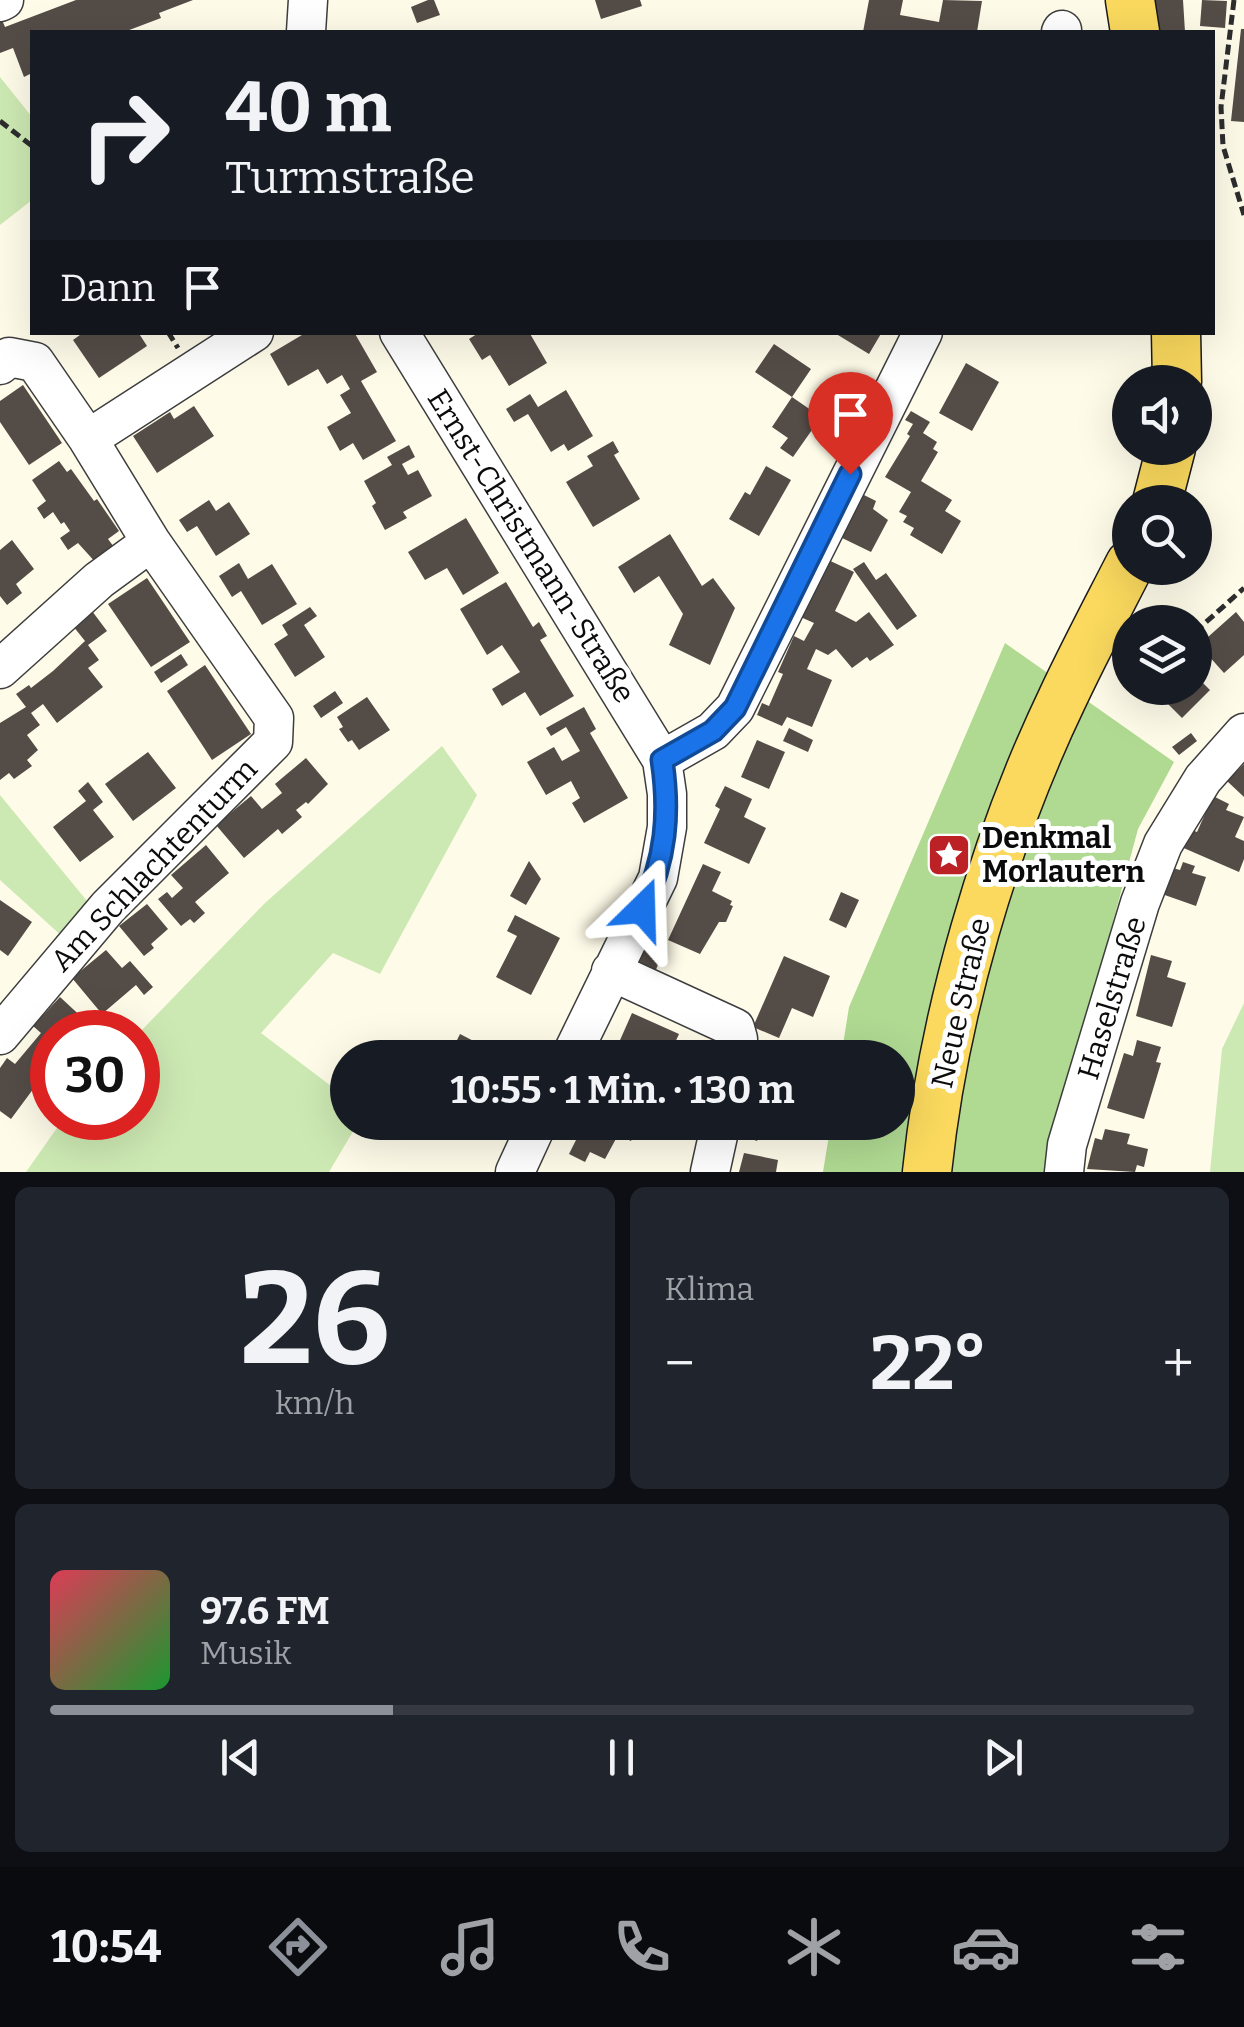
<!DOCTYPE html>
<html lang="de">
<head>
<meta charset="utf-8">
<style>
  body { margin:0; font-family:Bitter,serif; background:#20242c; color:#f1f3f6; height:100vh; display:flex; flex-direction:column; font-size:38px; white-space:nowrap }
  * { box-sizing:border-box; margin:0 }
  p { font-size:32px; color:#9ea1a6 }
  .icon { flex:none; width:55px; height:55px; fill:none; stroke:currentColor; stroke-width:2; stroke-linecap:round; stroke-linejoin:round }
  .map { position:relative; height:1172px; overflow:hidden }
  .sheet { display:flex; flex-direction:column; gap:15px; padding:15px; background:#0d0f14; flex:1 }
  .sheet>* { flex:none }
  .hud { position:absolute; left:30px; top:30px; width:1185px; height:305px; border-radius:0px; box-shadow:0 10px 40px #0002; background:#171b24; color:#f1f3f6; overflow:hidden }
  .fabs { position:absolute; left:1112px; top:365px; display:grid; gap:20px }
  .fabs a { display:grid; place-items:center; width:100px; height:100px; border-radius:50%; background:#171b24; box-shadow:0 10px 40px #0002; font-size:50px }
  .speed { position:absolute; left:30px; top:1010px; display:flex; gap:20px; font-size:50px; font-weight:700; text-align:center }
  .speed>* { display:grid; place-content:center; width:130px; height:130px; border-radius:50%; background:#171b24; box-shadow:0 10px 40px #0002; line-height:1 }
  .speed .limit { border:15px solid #d22; background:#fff; color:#111 }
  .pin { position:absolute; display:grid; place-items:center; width:85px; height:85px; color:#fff; margin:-102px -42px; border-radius:50% 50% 50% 0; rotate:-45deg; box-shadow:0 0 10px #0007 }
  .pin .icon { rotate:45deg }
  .me { position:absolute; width:110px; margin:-55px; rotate:22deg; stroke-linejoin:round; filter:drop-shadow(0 0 8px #0008) }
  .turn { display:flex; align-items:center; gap:35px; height:210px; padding:0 30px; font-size:45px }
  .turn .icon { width:130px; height:130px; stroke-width:2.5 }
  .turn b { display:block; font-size:70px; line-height:85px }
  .then { display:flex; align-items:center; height:95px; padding:0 30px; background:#0003; gap:20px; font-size:38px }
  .big { font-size:75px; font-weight:700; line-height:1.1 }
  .sheet .widget { flex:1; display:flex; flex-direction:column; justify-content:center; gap:15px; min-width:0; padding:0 35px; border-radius:15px; background:#20242c }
  .sheet .dial { align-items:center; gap:0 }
  .dial b { font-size:130px; line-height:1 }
  .song { display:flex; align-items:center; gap:30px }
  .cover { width:120px; height:120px; border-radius:15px; background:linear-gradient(135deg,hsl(350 70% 55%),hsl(130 70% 35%)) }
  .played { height:10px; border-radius:5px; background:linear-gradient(90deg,#8c9099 30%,#363941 30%) }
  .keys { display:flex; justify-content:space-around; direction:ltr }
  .heat { display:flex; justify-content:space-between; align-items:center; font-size:55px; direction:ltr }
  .sheet .tiles { flex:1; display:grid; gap:15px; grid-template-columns:1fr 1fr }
  .widget:last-child { grid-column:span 2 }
  .trip { position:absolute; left:330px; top:1040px; width:585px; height:100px; border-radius:50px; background:#171b24; box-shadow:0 10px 40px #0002; font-weight:700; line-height:100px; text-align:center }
  .dock { display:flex; height:160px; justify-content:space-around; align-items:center; background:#090b0e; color:#9ea1a6 }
  .dock .icon { width:70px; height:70px }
  .dock .selected { color:#8c9099 }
  .dock b { font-size:45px; color:#f1f3f6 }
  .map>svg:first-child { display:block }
  .green { fill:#cde9b3 }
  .forest { fill:#b0da92 }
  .building { fill:#544c47 }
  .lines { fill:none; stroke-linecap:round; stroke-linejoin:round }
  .minor-casing { stroke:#3e3e3e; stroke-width:41 }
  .major-casing { stroke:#1c1c1c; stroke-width:51 }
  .path { stroke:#2d2d2d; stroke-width:5; stroke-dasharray:10 5; stroke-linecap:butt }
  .minor { stroke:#fff; stroke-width:38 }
  .major { stroke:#fad95e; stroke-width:48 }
  .route-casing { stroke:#114b97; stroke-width:25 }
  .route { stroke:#1a73e8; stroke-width:18 }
  .labels { text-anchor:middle; stroke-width:10; stroke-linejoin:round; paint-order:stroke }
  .street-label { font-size:30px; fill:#0b0b0b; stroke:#fff }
  .poi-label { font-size:30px; font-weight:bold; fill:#0b0b0b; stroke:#fff; text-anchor:start }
</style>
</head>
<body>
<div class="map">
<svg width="1244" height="1172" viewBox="0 0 1244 1172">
  <rect width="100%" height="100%" fill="#fffbe9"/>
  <path class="green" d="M 0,77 L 32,117 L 32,200 L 0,225 Z
    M 442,746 L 477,795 L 380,974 L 333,953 L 261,1033 L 347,1098 L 348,1122 L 358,1123 L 329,1172 L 26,1172 L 64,1118 L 138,1118 L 138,1034 L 265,903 Z
    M 0,795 L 92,907 L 64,938 L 0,880 Z
    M 1244,1003 L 1244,1172 L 1210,1172 L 1222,1049 Z"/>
  <path class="forest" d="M 1005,643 L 1174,762 L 1138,829 L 1053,1144 L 1050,1172 L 823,1172 L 831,1123 L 898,1122 L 898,1058 L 841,1057 L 849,1007 Z"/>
  <path class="building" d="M 76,0 L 193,0 L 159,13 L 161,18 L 124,32 L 32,32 L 32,73 L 24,77 L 13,48 L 0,53 L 0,15 L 5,27 Z
    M 428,0 L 434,0 L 440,15 L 417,23 L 411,7 Z
    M 595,0 L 640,0 L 642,6 L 601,19 Z
    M 869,0 L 903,0 L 900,15 L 939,22 L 943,0 L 982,1 L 977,32 L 863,32 Z
    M 1152,0 L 1183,0 L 1185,32 L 1154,32 Z
    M 1202,0 L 1227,1 L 1225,28 L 1200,26 Z
    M 1241,29 L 1244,29 L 1244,122 L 1231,121 Z
    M 84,332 L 138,332 L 147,346 L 99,378 L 73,340 Z
    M 307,332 L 354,332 L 377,372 L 361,381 L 396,441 L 363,460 L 353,443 L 340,451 L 327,427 L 351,413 L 340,395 L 350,389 L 342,375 L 327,384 L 318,369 L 288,386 L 270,354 Z
    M 480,332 L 529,332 L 547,363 L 509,386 L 490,355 L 482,360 L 469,339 Z
    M 833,332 L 882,332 L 869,354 Z
    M 774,344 L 811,369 L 792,397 L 755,372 Z
    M 966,363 L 999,382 L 972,431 L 939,413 Z
    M 23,385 L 62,443 L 29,465 L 0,422 L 0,401 Z
    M 566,390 L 593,436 L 568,451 L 564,444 L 551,452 L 528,414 L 514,422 L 506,409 L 530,394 L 538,407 Z
    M 792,397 L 821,417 L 793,457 L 780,448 L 788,438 L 772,427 Z
    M 194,406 L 214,436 L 157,473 L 133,436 L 170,412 L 174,419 Z
    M 911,411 L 930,422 L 923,433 L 937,442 L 933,449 L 938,452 L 921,481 L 952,500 L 945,511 L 961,521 L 942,554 L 910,535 L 914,528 L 903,522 L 907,516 L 899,512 L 911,492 L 885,477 L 910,436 L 907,434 L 913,424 L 905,420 Z
    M 613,441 L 619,452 L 614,455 L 640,499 L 593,527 L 566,482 L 593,466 L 587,456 Z
    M 409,445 L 415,457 L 402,464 L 408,475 L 418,470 L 432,496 L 403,512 L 407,518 L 385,530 L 372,506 L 376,503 L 364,481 L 392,465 L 387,457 Z
    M 59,461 L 67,472 L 71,469 L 94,501 L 97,499 L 119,531 L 108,539 L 117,551 L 97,564 L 78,543 L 68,550 L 60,538 L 70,531 L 64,522 L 61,524 L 53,512 L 44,519 L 37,508 L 46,501 L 32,480 Z
    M 766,466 L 791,480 L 759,536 L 729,519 L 745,492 L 750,495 Z
    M 860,493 L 876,501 L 873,509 L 888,520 L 871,552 L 838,536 Z
    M 209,500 L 216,511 L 229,502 L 250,534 L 216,556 L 197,526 L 187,532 L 179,520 Z
    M 466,518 L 499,573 L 463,595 L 447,568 L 425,580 L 408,552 Z
    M 670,534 L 702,586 L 713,578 L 735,608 L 710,665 L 669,645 L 683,614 L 659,576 L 634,593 L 618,567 Z
    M 12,540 L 34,569 L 16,584 L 22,593 L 7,605 L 0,596 L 0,550 Z
    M 824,558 L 854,572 L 835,611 L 856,622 L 869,612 L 894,645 L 870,661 L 867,657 L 852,668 L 836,649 L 828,655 L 816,649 L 807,669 L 832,680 L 812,727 L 787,717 L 782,726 L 757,715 L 762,703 L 769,706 L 783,674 L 778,672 L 794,636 L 804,641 L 814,623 L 796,615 Z
    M 864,562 L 876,580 L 886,573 L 917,616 L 897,630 L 853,569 Z
    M 239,563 L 248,579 L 272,564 L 297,604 L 262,625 L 241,591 L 232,597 L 219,576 Z
    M 147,578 L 190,642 L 151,667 L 108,604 Z
    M 506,582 L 533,627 L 539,622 L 547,636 L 540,640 L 574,696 L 540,716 L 525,692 L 502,706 L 492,689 L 520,672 L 502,645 L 487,655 L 460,609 Z
    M 310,607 L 317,616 L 304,625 L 325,657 L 295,677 L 274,644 L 288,635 L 282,625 Z
    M 92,611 L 107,631 L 88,645 L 99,660 L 88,668 L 103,687 L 57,723 L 43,704 L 31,713 L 40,725 L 27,735 L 38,750 L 27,760 L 32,766 L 14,779 L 9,773 L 0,780 L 0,723 L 26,707 L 16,694 L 29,685 L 31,688 L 53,671 L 85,641 L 73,626 Z
    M 1236,612 L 1244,622 L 1244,655 L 1224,673 L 1199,645 Z
    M 181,654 L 188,665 L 161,683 L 154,672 Z
    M 205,665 L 251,734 L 212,760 L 167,691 Z
    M 1195,675 L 1210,690 L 1182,718 L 1160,696 L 1169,688 L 1195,688 Z
    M 335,691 L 343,703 L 321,718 L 313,706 Z
    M 367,697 L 390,730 L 359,750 L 352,740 L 348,742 L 339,729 L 343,727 L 337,717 Z
    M 584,707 L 596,729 L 590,733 L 628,798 L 584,823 L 572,803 L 580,798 L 571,781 L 546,795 L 527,762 L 554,747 L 562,761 L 580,751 L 566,727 L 551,736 L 546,728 Z
    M 789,728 L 813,740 L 808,752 L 783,741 Z
    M 1191,733 L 1197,741 L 1179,755 L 1172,747 Z
    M 757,740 L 785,752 L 769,789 L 741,777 Z
    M 148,752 L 176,788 L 133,821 L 105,784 Z
    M 306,758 L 328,784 L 308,804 L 306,802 L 296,810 L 302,817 L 282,834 L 278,829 L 244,858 L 216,825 L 251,796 L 262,809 L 282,793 L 275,784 Z
    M 1244,764 L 1244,797 L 1227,781 Z
    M 88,782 L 103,802 L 93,810 L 114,837 L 80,862 L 53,827 L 86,801 L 78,791 Z
    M 725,786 L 752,799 L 744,817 L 766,828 L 749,864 L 704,843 L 720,809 L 715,806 Z
    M 1213,796 L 1229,804 L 1226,810 L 1244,817 L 1235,837 L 1244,841 L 1244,859 L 1239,872 L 1179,846 L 1187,828 L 1197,832 Z
    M 206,845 L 229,873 L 195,902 L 205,913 L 194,923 L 190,919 L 181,926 L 158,899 L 167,892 L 172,898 L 183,888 L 171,875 Z
    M 529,861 L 541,879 L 526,905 L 510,896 Z
    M 1183,862 L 1195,866 L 1192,873 L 1206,877 L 1196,906 L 1159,893 L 1169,867 L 1180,870 Z
    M 703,864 L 721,872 L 712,891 L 732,901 L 730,905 L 733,906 L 726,922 L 719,922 L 700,954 L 668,940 Z
    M 841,892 L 859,900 L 846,928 L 829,920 Z
    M 0,900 L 32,922 L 8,956 L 0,950 Z
    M 147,904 L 168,929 L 151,944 L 154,948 L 144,956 L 119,926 Z
    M 515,915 L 560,938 L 531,995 L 496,977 L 517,936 L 507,931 Z
    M 646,939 L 665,946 L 654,975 L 634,967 Z
    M 106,950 L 122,968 L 130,961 L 153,987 L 144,995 L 136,985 L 102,1014 L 72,978 Z
    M 1151,955 L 1172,961 L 1167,977 L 1186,983 L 1172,1027 L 1136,1016 Z
    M 784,956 L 830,976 L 813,1017 L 792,1008 L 779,1038 L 753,1027 Z
    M 60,997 L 87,1022 L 77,1032 L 52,1032 L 52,1060 L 45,1067 L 48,1069 L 11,1119 L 0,1111 L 0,1068 L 7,1058 L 15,1064 L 41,1033 L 33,1026 Z
    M 632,1013 L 679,1034 L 668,1058 L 619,1058 L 623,1050 L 617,1047 Z
    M 460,1034 L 489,1049 L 488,1058 L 448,1058 Z
    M 1137,1040 L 1161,1047 L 1156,1062 L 1161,1063 L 1144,1119 L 1107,1108 L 1124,1053 L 1133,1056 Z
    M 444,1122 L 485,1122 L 477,1139 Z
    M 585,1122 L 640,1122 L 631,1141 L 618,1135 L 605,1159 L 590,1152 L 585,1162 L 569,1154 Z
    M 742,1122 L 762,1129 L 757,1141 L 738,1134 Z
    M 1105,1129 L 1130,1134 L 1127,1144 L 1148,1149 L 1144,1167 L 1137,1165 L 1135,1172 L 1087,1169 L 1095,1138 L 1102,1140 Z
    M 744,1153 L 778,1160 L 776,1172 L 739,1172 Z"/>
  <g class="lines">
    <g class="minor-casing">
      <path id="minor" d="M 0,2 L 4,0
        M 306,32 L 308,0
        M 1061,32 L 1062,30
        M 399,332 L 662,760
        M 0,365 L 9,357 L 35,362 L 88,439 L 254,332
        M 0,669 L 99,580 L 151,542
        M 611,971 L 735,1028 L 738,1039 L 735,1058
        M 0,1035 L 108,907 L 273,742 L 274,718 L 151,542 L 88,439
        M 570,1058 L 658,878 L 667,827 L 667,794 L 662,760 L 713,731 L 735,708 L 923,332
        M 515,1172 L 538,1122
        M 710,1172 L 721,1122
        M 1064,1172 L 1067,1145 L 1140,903 L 1163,844 L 1203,779 L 1244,733"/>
    </g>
    <g class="major-casing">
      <path id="major" d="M 1130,0 L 1135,32
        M 1176,332 L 1177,382
        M 1157,502 L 1171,448
        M 927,1172 C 943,1016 994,841 1062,699 C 1083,654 1107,609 1130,564"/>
    </g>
    <path class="path" d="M 1234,0 L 1221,107 L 1223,146 L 1244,215
      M 0,121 L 32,146
      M 168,332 L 178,348
      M 1195,632 L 1244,588
      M 949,855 L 957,847 L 963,847"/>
    <use href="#minor" class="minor"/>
    <use href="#major" class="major"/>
  </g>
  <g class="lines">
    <g class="route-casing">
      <path id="route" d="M 642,909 C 666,860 670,813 662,760 L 713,731 L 735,708 L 850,474"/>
    </g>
    <use href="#route" class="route"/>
  </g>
  <defs>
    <g id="sight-square" transform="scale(2.25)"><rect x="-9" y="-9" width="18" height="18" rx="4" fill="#bc2225" stroke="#fff"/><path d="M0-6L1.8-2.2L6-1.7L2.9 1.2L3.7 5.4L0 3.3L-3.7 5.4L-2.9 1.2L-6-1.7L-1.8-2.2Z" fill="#fff"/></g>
  </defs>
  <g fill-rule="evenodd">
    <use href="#sight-square" x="949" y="855"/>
  </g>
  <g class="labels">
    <g class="street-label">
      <text transform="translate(531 546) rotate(58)" y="10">Ernst-Christmann-Straße</text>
      <text transform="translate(154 865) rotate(-46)" y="10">Am Schlachtenturm</text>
      <text transform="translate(1112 998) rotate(-73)" y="10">Haselstraße</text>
      <text transform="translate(961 1003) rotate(-77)" y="10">Neue Straße</text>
    </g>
    <g class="poi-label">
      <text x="982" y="848">Denkmal<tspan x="982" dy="34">Morlautern</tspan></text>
    </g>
  </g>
</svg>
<div class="fabs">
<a><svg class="icon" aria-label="sound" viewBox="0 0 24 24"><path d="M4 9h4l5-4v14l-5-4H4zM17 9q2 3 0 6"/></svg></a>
<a><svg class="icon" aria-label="search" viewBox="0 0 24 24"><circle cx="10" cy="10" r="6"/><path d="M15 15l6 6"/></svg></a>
<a><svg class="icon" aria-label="layers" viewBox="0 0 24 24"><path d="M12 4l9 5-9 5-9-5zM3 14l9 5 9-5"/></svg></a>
</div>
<div class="speed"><div class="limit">30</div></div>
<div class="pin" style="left:850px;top:474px;background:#d93025"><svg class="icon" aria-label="arrive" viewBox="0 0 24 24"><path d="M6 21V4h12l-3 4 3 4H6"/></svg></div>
<svg class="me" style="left:642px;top:909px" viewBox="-20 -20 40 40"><path d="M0-17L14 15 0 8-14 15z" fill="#1a73e8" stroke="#fff" stroke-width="4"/></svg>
<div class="trip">10:55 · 1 Min. · 130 m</div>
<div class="hud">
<div class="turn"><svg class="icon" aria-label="right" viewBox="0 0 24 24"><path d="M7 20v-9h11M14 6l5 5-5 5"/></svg><div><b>40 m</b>Turmstraße</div></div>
<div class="then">Dann<svg class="icon" aria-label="arrive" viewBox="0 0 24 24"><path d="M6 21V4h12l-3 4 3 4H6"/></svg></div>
</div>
</div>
<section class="sheet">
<div class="tiles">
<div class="widget dial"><b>26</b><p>km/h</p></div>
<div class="widget"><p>Klima</p>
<div class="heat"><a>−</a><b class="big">22°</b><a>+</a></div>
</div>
<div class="widget">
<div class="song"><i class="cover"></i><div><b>97.6 FM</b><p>Musik</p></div></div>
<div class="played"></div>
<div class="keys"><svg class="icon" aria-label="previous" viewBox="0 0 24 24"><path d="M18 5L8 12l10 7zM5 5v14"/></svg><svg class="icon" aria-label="pause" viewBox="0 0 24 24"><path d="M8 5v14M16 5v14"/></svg><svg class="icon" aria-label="next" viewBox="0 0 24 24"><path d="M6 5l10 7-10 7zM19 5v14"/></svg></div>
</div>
</div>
</section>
<nav class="dock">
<b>10:54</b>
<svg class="icon selected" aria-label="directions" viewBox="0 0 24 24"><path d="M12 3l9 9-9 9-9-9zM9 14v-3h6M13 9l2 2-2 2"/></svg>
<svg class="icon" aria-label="music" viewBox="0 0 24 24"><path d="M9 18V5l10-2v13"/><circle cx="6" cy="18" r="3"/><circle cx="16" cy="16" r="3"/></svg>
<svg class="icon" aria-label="phone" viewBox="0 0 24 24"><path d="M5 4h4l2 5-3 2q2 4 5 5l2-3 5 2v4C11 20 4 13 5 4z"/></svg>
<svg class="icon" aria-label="climate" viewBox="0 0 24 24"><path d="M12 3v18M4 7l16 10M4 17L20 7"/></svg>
<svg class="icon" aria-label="car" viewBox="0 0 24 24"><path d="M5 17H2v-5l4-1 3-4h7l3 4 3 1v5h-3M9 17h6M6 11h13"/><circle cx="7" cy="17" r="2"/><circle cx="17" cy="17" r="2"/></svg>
<svg class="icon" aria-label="filters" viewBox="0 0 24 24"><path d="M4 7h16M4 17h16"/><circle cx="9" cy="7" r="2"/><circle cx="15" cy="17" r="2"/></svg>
</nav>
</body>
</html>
